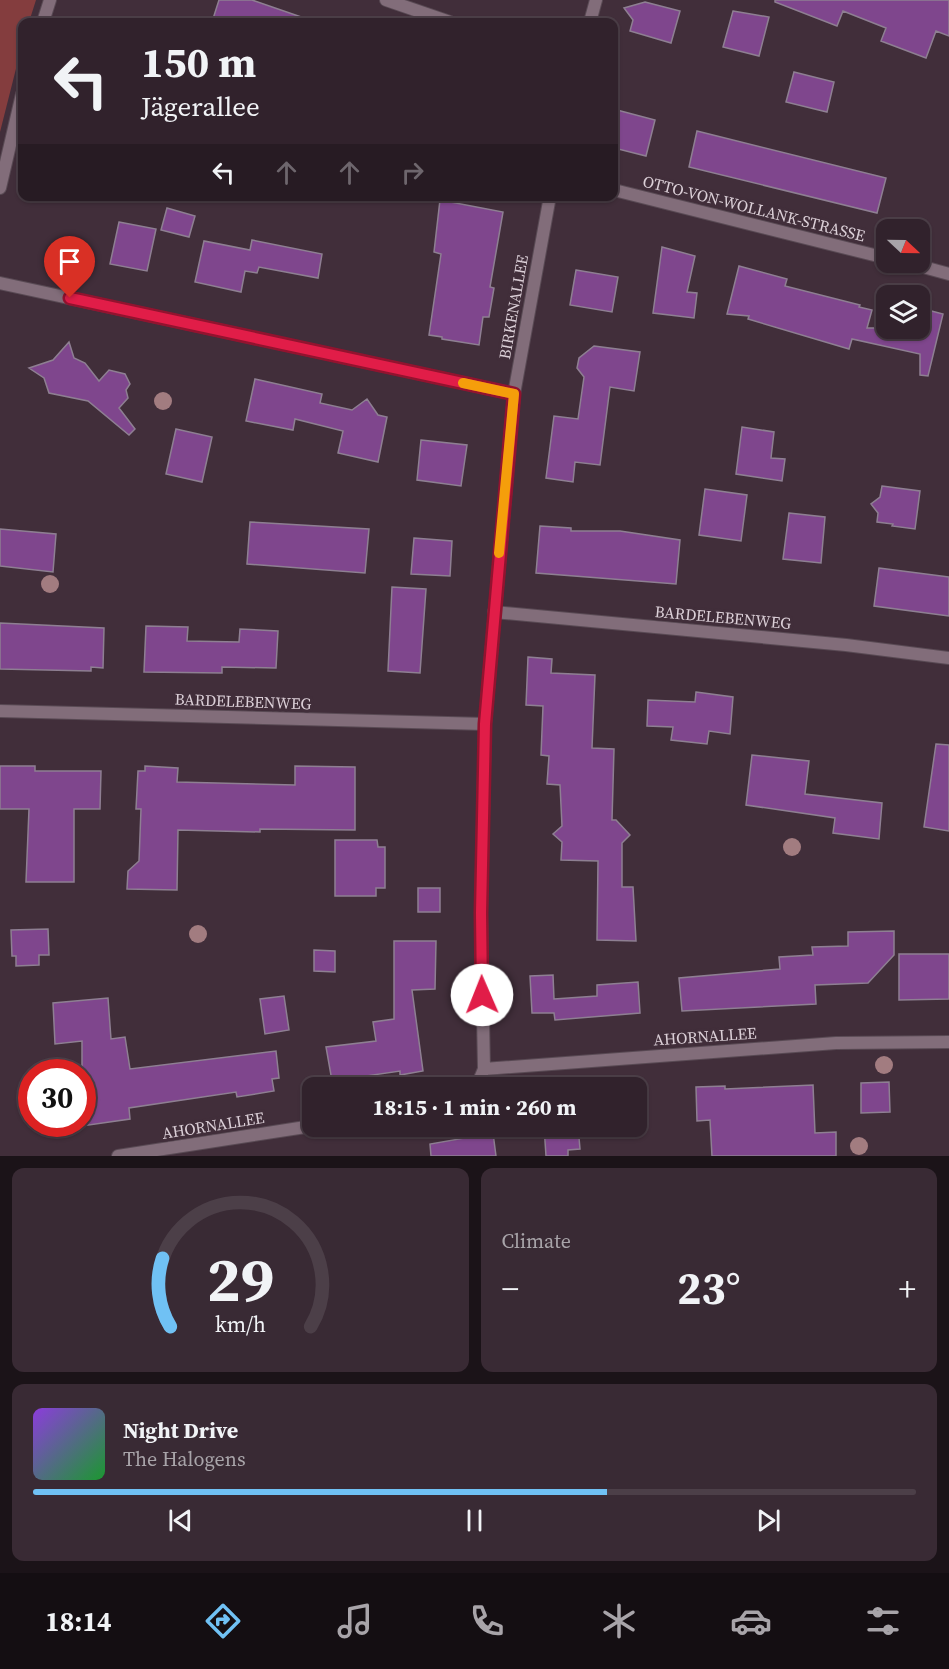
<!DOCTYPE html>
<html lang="en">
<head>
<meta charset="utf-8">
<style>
  body { margin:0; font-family:"Source Serif 4",serif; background:#392a34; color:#f1f3f6; height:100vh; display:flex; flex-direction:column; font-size:22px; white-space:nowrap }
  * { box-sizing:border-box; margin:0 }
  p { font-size:20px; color:#a8a4a9 }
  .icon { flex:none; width:33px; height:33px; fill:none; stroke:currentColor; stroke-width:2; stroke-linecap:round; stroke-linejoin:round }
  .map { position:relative; height:1156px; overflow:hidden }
  .details { display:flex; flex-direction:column; gap:12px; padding:12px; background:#1b1318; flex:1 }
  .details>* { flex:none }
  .hud { position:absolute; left:18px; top:18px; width:600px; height:183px; border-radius:12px; box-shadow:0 2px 4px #0004,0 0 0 2px #4c3f48; background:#31222c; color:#f1f3f6; overflow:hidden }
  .needle { width:39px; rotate:112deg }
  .tools { position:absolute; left:876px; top:219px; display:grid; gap:12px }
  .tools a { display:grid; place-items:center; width:54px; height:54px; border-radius:12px; background:#31222c; box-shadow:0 2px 4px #0004,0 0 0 2px #4c3f48; font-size:30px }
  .speed { position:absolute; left:18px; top:1059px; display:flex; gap:12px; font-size:30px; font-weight:700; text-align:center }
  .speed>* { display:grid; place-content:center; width:78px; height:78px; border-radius:50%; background:#31222c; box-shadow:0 2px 4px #0004,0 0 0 2px #4c3f48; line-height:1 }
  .speed .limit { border:9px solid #d22; background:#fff; color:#111 }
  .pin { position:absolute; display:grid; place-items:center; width:51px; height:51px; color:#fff; margin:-62px -26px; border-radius:50% 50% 50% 0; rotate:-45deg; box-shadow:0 0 6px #0007 }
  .pin .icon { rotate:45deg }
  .me { position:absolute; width:66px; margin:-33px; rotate:359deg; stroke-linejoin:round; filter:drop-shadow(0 0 4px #0008) }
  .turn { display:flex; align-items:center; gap:21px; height:126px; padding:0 24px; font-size:27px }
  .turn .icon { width:78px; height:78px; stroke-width:2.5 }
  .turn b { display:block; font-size:42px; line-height:51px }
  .lanes { display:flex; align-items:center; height:57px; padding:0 24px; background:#0003; justify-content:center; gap:30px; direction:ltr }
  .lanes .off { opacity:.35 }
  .big { font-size:45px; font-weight:700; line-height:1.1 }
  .details .tile { flex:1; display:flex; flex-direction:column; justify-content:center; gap:9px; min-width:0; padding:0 21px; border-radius:12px; background:#392a34 }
  .details .dial { align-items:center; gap:0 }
  .dial svg { height:156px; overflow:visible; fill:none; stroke:#4c3f48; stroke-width:7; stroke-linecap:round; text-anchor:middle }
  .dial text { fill:#f1f3f6; stroke:none }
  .song { display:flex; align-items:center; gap:18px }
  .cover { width:72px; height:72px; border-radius:9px; background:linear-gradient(135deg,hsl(270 70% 55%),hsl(130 70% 35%)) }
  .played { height:6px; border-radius:3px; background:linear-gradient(90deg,#70c1f4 65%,#4c3f48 65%) }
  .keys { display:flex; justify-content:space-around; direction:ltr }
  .heat { display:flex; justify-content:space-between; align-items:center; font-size:33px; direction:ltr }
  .details .tiles { flex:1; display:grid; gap:12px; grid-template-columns:1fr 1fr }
  .tile:last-child { grid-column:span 2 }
  .trip { position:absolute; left:302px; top:1077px; width:345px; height:60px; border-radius:12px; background:#31222c; box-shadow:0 2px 4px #0004,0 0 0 2px #4c3f48; font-weight:700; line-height:60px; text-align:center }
  .tab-bar { display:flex; height:96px; justify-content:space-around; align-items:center; background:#140e12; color:#a8a4a9 }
  .tab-bar .icon { width:42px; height:42px }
  .tab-bar .current { color:#70c1f4 }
  .tab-bar b { font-size:27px; color:#f1f3f6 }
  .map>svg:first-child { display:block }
  .green { fill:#843d3e }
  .building { fill:#7f468d; stroke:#8e7f92; stroke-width:1.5 }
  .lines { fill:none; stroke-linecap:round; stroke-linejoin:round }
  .minor-casing { stroke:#594a54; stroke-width:14 }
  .minor { stroke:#826d7a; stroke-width:12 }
  .tree { fill:#a27c80 }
  .route-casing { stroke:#92132f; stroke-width:15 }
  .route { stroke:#e11d48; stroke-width:10 }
  .slow { stroke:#f59e0b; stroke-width:10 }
  .labels { text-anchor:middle; stroke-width:6; stroke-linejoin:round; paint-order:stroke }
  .street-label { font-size:16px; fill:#dbcfd7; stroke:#412e3a }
</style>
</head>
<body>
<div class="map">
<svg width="949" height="1156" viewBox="0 0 949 1156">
  <rect width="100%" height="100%" fill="#412e3a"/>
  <path class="green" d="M 0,0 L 36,0 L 29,22 L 22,22 L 22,45 L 0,132 Z"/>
  <path class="building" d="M 219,0 L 252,0 L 307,19 L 306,22 L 212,22 Z
    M 775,0 L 949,0 L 949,36 L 936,31 L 926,58 L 881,41 L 886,28 L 843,11 L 837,26 L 775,2 Z
    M 645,2 L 680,11 L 671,43 L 630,31 L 633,20 L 624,8 Z
    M 733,11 L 769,17 L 759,56 L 723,47 Z
    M 794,72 L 834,82 L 827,112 L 786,102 Z
    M 617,110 L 655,120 L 646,156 L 614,148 L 614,122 Z
    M 697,131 L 886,178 L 877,213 L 689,167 Z
    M 440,200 L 503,212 L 490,287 L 494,288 L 489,317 L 483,317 L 479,345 L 442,339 L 442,337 L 429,335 L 441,254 L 434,252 Z
    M 167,208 L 195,216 L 189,237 L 161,230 Z
    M 119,222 L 156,229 L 147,271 L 110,264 Z
    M 252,240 L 322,254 L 318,278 L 259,267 L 257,273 L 245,271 L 241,292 L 195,282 L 204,241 L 250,250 Z
    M 662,247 L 695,256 L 687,292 L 697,293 L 694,318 L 653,313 Z
    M 739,266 L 787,279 L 785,286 L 860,305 L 859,307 L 872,310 L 867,328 L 920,328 L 920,308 L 943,314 L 928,376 L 920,375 L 920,354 L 852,339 L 849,349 L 748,319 L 749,316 L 727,314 Z
    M 576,270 L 618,277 L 612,312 L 570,305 Z
    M 69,342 L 74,358 L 85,363 L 99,381 L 109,370 L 125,374 L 130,384 L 126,390 L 128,398 L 119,408 L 135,429 L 129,435 L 88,401 L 49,393 L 44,378 L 29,368 L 53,360 Z
    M 594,346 L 640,352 L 634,391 L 610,387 L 600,465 L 575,462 L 573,482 L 546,478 L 554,416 L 578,419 L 584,377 L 577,368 L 579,358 Z
    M 255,379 L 322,394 L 320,403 L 352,410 L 367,399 L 378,415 L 387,417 L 378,462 L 338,453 L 343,431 L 295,419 L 293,430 L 246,421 Z
    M 742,427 L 774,432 L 771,458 L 785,459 L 782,481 L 736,474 Z
    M 176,429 L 212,437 L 202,482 L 166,474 Z
    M 421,440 L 467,445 L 461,486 L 417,480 Z
    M 882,486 L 920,491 L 915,529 L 892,526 L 893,524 L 877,522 L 878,513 L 871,504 L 880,497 Z
    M 705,489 L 747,495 L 741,541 L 699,535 Z
    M 789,513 L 825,517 L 821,563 L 783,559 Z
    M 250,522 L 369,529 L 365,573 L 247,564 Z
    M 540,526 L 571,528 L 571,531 L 620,531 L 680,540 L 676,584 L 536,573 Z
    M 0,529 L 56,534 L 53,572 L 0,566 Z
    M 414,538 L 452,541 L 450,576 L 411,574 Z
    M 879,568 L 949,577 L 949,616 L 874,606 Z
    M 392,587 L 426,589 L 420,673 L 388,671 Z
    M 0,623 L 104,628 L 103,668 L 91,667 L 91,671 L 0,669 Z
    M 146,626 L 188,627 L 187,641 L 239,642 L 240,629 L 278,631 L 276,668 L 222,667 L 222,673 L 144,672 Z
    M 528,657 L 552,659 L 551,673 L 595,675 L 592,748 L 614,749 L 612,820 L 616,820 L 630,835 L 622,843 L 622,887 L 633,887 L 636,941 L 597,940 L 598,861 L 561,860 L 562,842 L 553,834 L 562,826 L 560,785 L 547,784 L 549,756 L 541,755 L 543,706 L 526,705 Z
    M 696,692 L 733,697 L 730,734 L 709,731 L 707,744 L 671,740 L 673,727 L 647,726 L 648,700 L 695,702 Z
    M 936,744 L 949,745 L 949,831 L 924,827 Z
    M 752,755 L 809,761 L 805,794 L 882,803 L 879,839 L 833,833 L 835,818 L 746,805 Z
    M 0,766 L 35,766 L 35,771 L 101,771 L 100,809 L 74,809 L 74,882 L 26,882 L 29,809 L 0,809 Z
    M 145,766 L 178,768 L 177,782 L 295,785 L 295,766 L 355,767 L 355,830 L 260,829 L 260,832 L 178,830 L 177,890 L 127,889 L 128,871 L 139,861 L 141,809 L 136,809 L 138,771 L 145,771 Z
    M 335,840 L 377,840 L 378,847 L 385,847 L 385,888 L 376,888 L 376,896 L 335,896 Z
    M 418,888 L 440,888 L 440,912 L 418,912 Z
    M 48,929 L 49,955 L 39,955 L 39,965 L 16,966 L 16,956 L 12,956 L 11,930 Z
    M 894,931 L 894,955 L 868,983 L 815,985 L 816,1004 L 682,1011 L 679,978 L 780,969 L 779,957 L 813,955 L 812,947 L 848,946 L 848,932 Z
    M 394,941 L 436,941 L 435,989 L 412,990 L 423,1071 L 400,1075 L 400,1071 L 332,1081 L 326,1047 L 376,1041 L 373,1022 L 394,1019 Z
    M 314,950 L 335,951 L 335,972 L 314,971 Z
    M 899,954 L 949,954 L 949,999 L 899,1000 Z
    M 553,975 L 554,999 L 597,996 L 597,985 L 638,982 L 640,1013 L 555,1020 L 554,1013 L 532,1013 L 530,976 Z
    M 284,996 L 289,1030 L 265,1034 L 260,999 Z
    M 108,998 L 111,1039 L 125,1037 L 130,1069 L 276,1051 L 279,1078 L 272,1079 L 274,1091 L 237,1097 L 236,1092 L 129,1108 L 130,1119 L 82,1126 L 82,1041 L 55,1044 L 53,1003 Z
    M 889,1082 L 890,1112 L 861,1113 L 861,1083 Z
    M 813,1085 L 815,1133 L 836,1132 L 836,1156 L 712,1156 L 710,1120 L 697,1121 L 696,1087 L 725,1086 L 725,1089 Z
    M 544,1126 L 578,1126 L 580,1149 L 568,1150 L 568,1156 L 546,1156 Z
    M 493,1133 L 496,1156 L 431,1156 L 430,1144 Z"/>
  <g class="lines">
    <g class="minor-casing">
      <path id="minor" d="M 386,0 L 450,22
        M 43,22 L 50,0
        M 590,22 L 596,0
        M 0,188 L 22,94
        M 614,190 L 886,258
        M 905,262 L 949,274
        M 0,283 L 514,394
        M 494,612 L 846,645 L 949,658
        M 0,711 L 485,724
        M 484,1069 L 836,1043 L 949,1042
        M 476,1088 L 484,1069 L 481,913 L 485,724 L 514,394 L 550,196
        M 118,1156 L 312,1126"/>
    </g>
    <use href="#minor" class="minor"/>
  </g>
  <g class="tree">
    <circle cx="163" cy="401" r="9"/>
    <circle cx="50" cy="584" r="9"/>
    <circle cx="792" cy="847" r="9"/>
    <circle cx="198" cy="934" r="9"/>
    <circle cx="884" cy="1065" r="9"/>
    <circle cx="859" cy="1146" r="9"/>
  </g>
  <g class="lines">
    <g class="route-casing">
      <path id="route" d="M 70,298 L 514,394 L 485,724 L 481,913 L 482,995"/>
    </g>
    <use href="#route" class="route"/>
    <path class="slow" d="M 463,383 L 514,394 L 499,553"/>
  </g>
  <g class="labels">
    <g class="street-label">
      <text transform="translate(754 208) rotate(14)" y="6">OTTO-VON-WOLLANK-STRASSE</text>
      <text transform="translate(513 307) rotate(-80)" y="6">BIRKENALLEE</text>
      <text transform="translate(723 617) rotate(5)" y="6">BARDELEBENWEG</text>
      <text transform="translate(243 701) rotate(2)" y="6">BARDELEBENWEG</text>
      <text transform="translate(705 1036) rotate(-4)" y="6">AHORNALLEE</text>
      <text transform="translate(213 1125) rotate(-9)" y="6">AHORNALLEE</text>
    </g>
  </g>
</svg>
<div class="tools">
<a><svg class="needle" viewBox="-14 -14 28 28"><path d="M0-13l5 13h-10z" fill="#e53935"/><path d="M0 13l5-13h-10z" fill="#a8a4a9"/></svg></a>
<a><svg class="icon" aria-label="layers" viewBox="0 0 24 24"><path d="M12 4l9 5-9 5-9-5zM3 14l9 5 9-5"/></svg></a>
</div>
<div class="speed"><div class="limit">30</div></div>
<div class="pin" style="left:70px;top:298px;background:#d93025"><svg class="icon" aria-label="arrive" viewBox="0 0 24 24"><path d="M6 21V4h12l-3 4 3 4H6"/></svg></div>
<svg class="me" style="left:482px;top:995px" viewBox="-20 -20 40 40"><circle r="19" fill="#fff"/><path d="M0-13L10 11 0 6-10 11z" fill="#e11d48"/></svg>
<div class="trip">18:15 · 1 min · 260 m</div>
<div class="hud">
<div class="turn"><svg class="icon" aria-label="left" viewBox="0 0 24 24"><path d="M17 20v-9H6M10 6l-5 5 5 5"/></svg><div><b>150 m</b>Jägerallee</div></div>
<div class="lanes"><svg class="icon" aria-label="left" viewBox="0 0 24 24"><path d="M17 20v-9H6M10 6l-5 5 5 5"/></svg><svg class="icon off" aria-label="ahead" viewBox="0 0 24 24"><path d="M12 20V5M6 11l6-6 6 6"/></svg><svg class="icon off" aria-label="ahead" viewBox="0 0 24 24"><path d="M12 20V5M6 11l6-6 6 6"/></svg><svg class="icon off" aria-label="right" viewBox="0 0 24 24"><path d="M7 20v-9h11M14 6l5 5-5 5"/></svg></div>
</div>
</div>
<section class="details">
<div class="tiles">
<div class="tile dial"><svg viewBox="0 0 100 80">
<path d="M14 69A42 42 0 1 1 86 69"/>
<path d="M14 69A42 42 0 0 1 10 34" stroke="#70c1f4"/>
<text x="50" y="56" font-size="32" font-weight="700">29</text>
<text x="50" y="72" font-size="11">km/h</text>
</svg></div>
<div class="tile"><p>Climate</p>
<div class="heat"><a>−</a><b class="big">23°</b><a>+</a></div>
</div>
<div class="tile">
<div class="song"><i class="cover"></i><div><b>Night Drive</b><p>The Halogens</p></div></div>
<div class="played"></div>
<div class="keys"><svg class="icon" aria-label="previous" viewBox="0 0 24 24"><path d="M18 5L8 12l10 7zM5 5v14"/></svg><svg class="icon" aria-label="pause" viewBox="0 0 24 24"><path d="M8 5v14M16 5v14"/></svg><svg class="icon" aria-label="next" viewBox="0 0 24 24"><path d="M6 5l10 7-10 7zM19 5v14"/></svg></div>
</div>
</div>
</section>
<nav class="tab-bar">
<b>18:14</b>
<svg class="icon current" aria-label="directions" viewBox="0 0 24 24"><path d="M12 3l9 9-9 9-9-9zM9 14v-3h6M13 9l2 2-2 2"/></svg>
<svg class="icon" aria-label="music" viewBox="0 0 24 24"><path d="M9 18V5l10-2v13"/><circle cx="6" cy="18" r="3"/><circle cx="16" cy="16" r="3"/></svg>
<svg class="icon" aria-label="phone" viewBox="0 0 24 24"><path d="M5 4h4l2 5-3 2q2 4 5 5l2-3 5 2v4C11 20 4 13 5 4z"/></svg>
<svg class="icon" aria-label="climate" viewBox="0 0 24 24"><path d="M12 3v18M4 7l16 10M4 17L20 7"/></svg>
<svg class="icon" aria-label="car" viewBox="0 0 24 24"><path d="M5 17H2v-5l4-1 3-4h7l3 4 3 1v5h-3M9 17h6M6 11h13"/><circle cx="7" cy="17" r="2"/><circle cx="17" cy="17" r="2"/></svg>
<svg class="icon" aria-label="filters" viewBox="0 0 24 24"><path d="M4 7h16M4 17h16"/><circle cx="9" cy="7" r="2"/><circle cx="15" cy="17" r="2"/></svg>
</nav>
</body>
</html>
